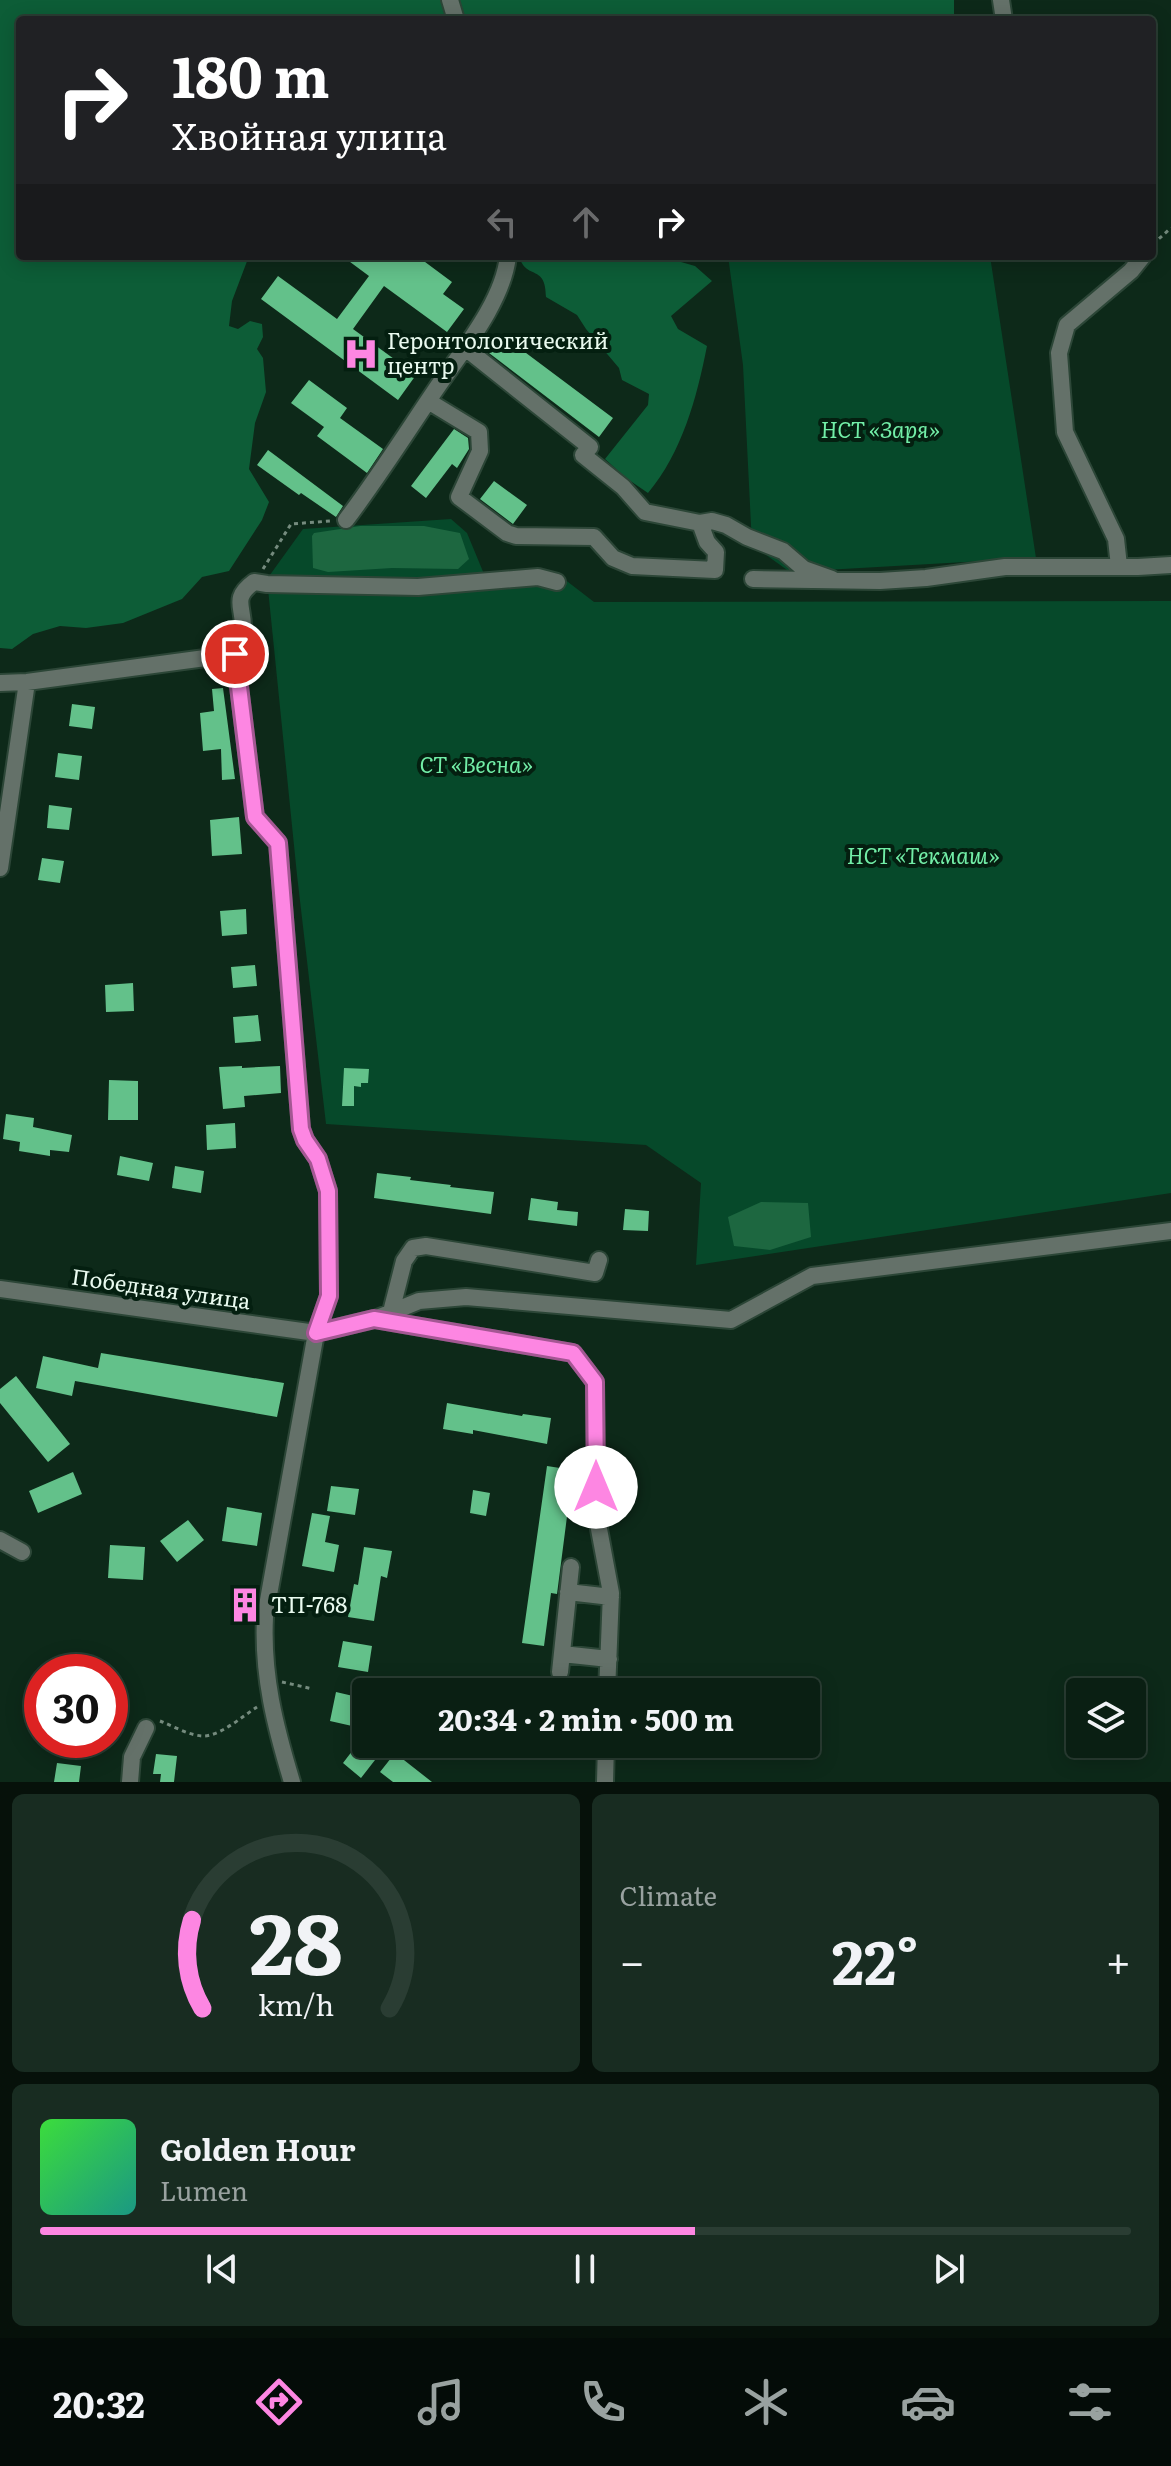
<!DOCTYPE html>
<html lang="en">
<head>
<meta charset="utf-8">
<style>
  body { margin:0; font-family:Literata,serif; background:#182c21; color:#f1f3f6; height:100vh; display:flex; flex-direction:column; font-size:30px; white-space:nowrap }
  * { box-sizing:border-box; margin:0 }
  p { font-size:26px; color:#99a2a0 }
  .icon { flex:none; width:44px; height:44px; fill:none; stroke:currentColor; stroke-width:2; stroke-linecap:round; stroke-linejoin:round }
  .map { position:relative; height:1782px; overflow:hidden }
  .panel { display:flex; flex-direction:column; gap:12px; padding:12px; background:#06110a; flex:1 }
  .panel>* { flex:none }
  .banner { position:absolute; left:16px; top:16px; width:1140px; height:244px; border-radius:8px; box-shadow:0 4px 20px #0003,0 0 0 2px #2a3d33; background:#202124; color:#fff; overflow:hidden }
  .fabs { position:absolute; left:1066px; top:1678px; display:grid; gap:16px }
  .fabs a { display:grid; place-items:center; width:80px; height:80px; border-radius:8px; background:#0a1f13; box-shadow:0 4px 20px #0003,0 0 0 2px #2a3d33; font-size:40px }
  .speed { position:absolute; left:24px; top:1654px; display:flex; gap:16px; font-size:40px; font-weight:700; text-align:center }
  .speed>* { display:grid; place-content:center; width:104px; height:104px; border-radius:50%; background:#0a1f13; box-shadow:0 4px 20px #0003,0 0 0 2px #2a3d33; line-height:1 }
  .speed .limit { border:12px solid #d22; background:#fff; color:#111 }
  .pin { position:absolute; display:grid; place-items:center; width:68px; height:68px; color:#fff; margin:-34px; border:4px solid #fff; border-radius:50%; box-shadow:0 2px 8px #0007 }
  .me { position:absolute; width:88px; margin:-44px; rotate:0deg; stroke-linejoin:round; filter:drop-shadow(0 0 6px #0008) }
  .turn { display:flex; align-items:center; gap:28px; height:168px; padding:0 24px; font-size:36px }
  .turn .icon { width:104px; height:104px; stroke-width:2.5 }
  .turn b { display:block; font-size:56px; line-height:68px }
  .lanes { display:flex; align-items:center; height:76px; padding:0 24px; background:#0003; justify-content:center; gap:40px; direction:ltr }
  .lanes .off { opacity:.35 }
  .big { font-size:60px; font-weight:700; line-height:1.1 }
  .panel .tile { flex:1; display:flex; flex-direction:column; justify-content:center; gap:12px; min-width:0; padding:0 28px; border-radius:12px; background:#182c21 }
  .panel .dial { align-items:center; gap:0 }
  .dial svg { height:208px; overflow:visible; fill:none; stroke:#2a3d33; stroke-width:7; stroke-linecap:round; text-anchor:middle }
  .dial text { fill:#f1f3f6; stroke:none }
  .song { display:flex; align-items:center; gap:24px }
  .cover { width:96px; height:96px; border-radius:12px; background:linear-gradient(135deg,hsl(120 70% 55%),hsl(170 70% 35%)) }
  .played { height:8px; border-radius:4px; background:linear-gradient(90deg,#fd86e2 60%,#2a3d33 60%) }
  .keys { display:flex; justify-content:space-around; direction:ltr }
  .heat { display:flex; justify-content:space-between; align-items:center; font-size:44px; direction:ltr }
  .panel .tiles { flex:1; display:grid; gap:12px; grid-template-columns:1fr 1fr }
  .tile:last-child { grid-column:span 2 }
  .trip { position:absolute; left:352px; top:1678px; width:468px; height:80px; border-radius:8px; background:#0a1f13; box-shadow:0 4px 20px #0003,0 0 0 2px #2a3d33; font-weight:700; line-height:80px; text-align:center }
  .dock { display:flex; height:128px; justify-content:space-around; align-items:center; background:#040c08; color:#99a2a0 }
  .dock .icon { width:56px; height:56px }
  .dock .selected { color:#fd86e2 }
  .dock b { font-size:36px; color:#f1f3f6 }
  .map>svg:first-child { display:block }
  .green { fill:#06492a }
  .forest { fill:#0d5d37 }
  .water { fill:#1d6740 }
  .building { fill:#63c18a }
  .lines { fill:none; stroke-linecap:round; stroke-linejoin:round }
  .minor-casing { stroke:#2c4637; stroke-width:20 }
  .path { stroke:#758b7e; stroke-width:3; stroke-dasharray:4 4; stroke-linecap:butt }
  .minor { stroke:#647169; stroke-width:16 }
  .route-casing { stroke:#a45793; stroke-width:20 }
  .route { stroke:#fd86e2; stroke-width:14 }
  .labels { text-anchor:middle; stroke-width:8; stroke-linejoin:round; paint-order:stroke }
  .poi-label { font-size:22px; fill:#e9faef; stroke:#041f10; text-anchor:start }
  .park-label { font-size:22px; font-style:italic; fill:#72eea7; stroke:#041f10 }
  .street-label { font-size:22px; fill:#e9faef; stroke:#041f10 }
</style>
</head>
<body>
<div class="map">
<svg width="1171" height="1782" viewBox="0 0 1171 1782">
  <rect width="100%" height="100%" fill="#0d2919"/>
  <path class="green" d="M 728,256 L 990,256 L 1036,558 L 790,572 L 752,545 L 743,365 Z
    M 451,519 L 467,533 L 484,574 L 559,575 L 594,602 L 1171,601 L 1171,1193 L 696,1265 L 701,1183 L 646,1145 L 326,1124 L 297,875 L 267,579 L 303,529 Z"/>
  <path class="forest" d="M 0,0 L 954,0 L 954,20 L 20,20 L 20,256 L 249,256 L 232,301 L 229,326 L 238,329 L 250,321 L 262,324 L 263,337 L 257,349 L 263,358 L 266,392 L 255,423 L 249,469 L 269,502 L 262,520 L 229,571 L 202,577 L 182,599 L 123,623 L 86,628 L 60,626 L 33,634 L 12,649 L 0,648 Z
    M 519,256 L 660,256 L 695,266 L 712,281 L 671,316 L 678,329 L 707,346 C 697,397 682,453 648,493 L 626,478 L 605,459 L 648,405 L 649,394 L 622,380 L 619,368 L 586,329 L 577,315 L 546,297 C 546,263 526,281 519,256 Z"/>
  <path class="water" d="M 360,526 L 424,526 L 460,533 L 469,559 L 458,569 L 392,568 L 328,572 L 313,568 L 312,536 L 314,533 Z
    M 761,1202 L 808,1203 L 811,1237 L 770,1250 L 734,1246 L 728,1217 Z"/>
  <path class="building" d="M 342,256 L 417,256 L 452,282 L 443,294 L 464,309 L 447,332 L 384,286 L 353,329 L 416,375 L 398,400 L 261,299 L 278,276 L 337,319 L 369,276 Z
    M 502,335 L 613,418 L 599,437 L 489,353 Z
    M 309,380 L 347,408 L 340,418 L 383,449 L 367,473 L 317,436 L 324,427 L 291,403 Z
    M 454,429 L 468,438 L 469,449 L 457,468 L 452,464 L 426,498 L 411,486 Z
    M 268,450 L 343,506 L 336,517 L 301,493 L 299,495 L 257,465 Z
    M 494,481 L 527,505 L 513,524 L 480,499 Z
    M 223,688 L 235,779 L 222,780 L 221,749 L 203,751 L 200,713 L 214,711 L 212,689 Z
    M 72,704 L 95,707 L 92,729 L 69,726 Z
    M 58,753 L 82,756 L 79,780 L 55,777 Z
    M 49,805 L 72,808 L 69,830 L 47,828 Z
    M 239,817 L 242,854 L 212,856 L 210,820 Z
    M 42,858 L 64,861 L 60,883 L 38,880 Z
    M 246,909 L 247,934 L 222,936 L 220,911 Z
    M 255,965 L 257,986 L 233,988 L 231,967 Z
    M 133,983 L 134,1011 L 106,1012 L 105,985 Z
    M 258,1015 L 261,1041 L 235,1043 L 233,1017 Z
    M 242,1066 L 242,1068 L 280,1066 L 281,1093 L 244,1096 L 245,1107 L 223,1109 L 219,1067 Z
    M 344,1068 L 369,1069 L 368,1083 L 361,1083 L 361,1087 L 354,1086 L 354,1106 L 342,1106 Z
    M 109,1080 L 138,1081 L 138,1120 L 108,1120 Z
    M 6,1114 L 34,1118 L 33,1127 L 72,1135 L 69,1152 L 50,1150 L 50,1156 L 19,1151 L 20,1142 L 3,1139 Z
    M 235,1123 L 236,1148 L 207,1150 L 206,1125 Z
    M 120,1156 L 153,1163 L 149,1181 L 117,1175 Z
    M 175,1166 L 204,1171 L 201,1193 L 172,1188 Z
    M 377,1173 L 411,1177 L 410,1180 L 451,1185 L 450,1187 L 494,1192 L 491,1214 L 374,1198 Z
    M 531,1198 L 558,1202 L 557,1210 L 578,1212 L 577,1226 L 528,1220 Z
    M 625,1209 L 649,1211 L 648,1231 L 623,1230 Z
    M 101,1353 L 284,1383 L 277,1417 L 75,1381 L 72,1396 L 36,1388 L 43,1356 L 98,1368 Z
    M 16,1376 L 70,1444 L 48,1462 L 0,1403 L 0,1389 Z
    M 447,1403 L 522,1416 L 523,1414 L 551,1418 L 547,1444 L 473,1430 L 473,1434 L 443,1429 Z
    M 547,1466 L 573,1470 L 557,1594 L 551,1593 L 544,1646 L 522,1643 Z
    M 73,1472 L 82,1494 L 38,1513 L 29,1491 Z
    M 331,1486 L 359,1489 L 355,1515 L 327,1511 Z
    M 473,1490 L 490,1493 L 486,1516 L 470,1513 Z
    M 227,1507 L 262,1513 L 257,1546 L 222,1541 Z
    M 312,1513 L 330,1516 L 325,1542 L 339,1545 L 334,1572 L 302,1566 Z
    M 188,1520 L 204,1540 L 177,1562 L 160,1541 Z
    M 110,1545 L 145,1547 L 143,1580 L 108,1578 Z
    M 364,1547 L 392,1551 L 387,1578 L 381,1576 L 374,1621 L 348,1617 L 354,1584 L 358,1585 Z
    M 343,1641 L 372,1646 L 368,1672 L 338,1667 Z
    M 336,1692 L 366,1699 L 361,1728 L 330,1721 Z
    M 356,1746 L 375,1760 L 361,1778 L 343,1763 Z
    M 395,1753 L 432,1782 L 393,1782 L 380,1772 Z
    M 156,1754 L 177,1756 L 174,1782 L 160,1782 L 161,1774 L 153,1774 Z
    M 57,1763 L 81,1766 L 79,1782 L 54,1782 Z"/>
  <g class="lines">
    <g class="minor-casing">
      <path id="minor" d="M 450,0 L 456,20
        M 1001,0 L 1004,20
        M 464,347 L 590,447 L 583,455 L 623,487 L 645,512 L 700,523
        M 428,401 L 479,432 L 480,451 L 459,497 L 507,533 L 516,536 L 594,537 L 613,558 L 632,566 L 715,570 L 716,552 L 707,542 L 700,523 L 712,521 L 726,525 L 747,537 L 783,551 L 804,569 L 832,579
        M 346,520 C 377,479 405,435 434,392 C 460,353 503,303 508,256
        M 1119,566 L 1116,539 L 1065,432 L 1059,353 L 1067,325 L 1131,271 L 1143,256
        M 753,579 L 880,581 L 926,578 L 1005,567 L 1138,567 L 1171,565
        M 0,683 L 27,682 L 235,654
        M 0,868 L 27,682
        M 0,1289 L 316,1333 L 374,1319 L 573,1353 L 595,1382 L 596,1513 L 611,1593 L 607,1692
        M 391,1312 L 404,1261 L 413,1248 L 426,1246 L 595,1273 L 599,1260
        M 375,1319 L 419,1301 L 466,1297 L 731,1320 L 812,1276 L 1171,1231
        M 0,1540 L 22,1552
        M 568,1592 L 611,1597
        M 562,1654 L 609,1659
        M 560,1672 L 571,1567
        M 130,1782 L 132,1757 L 146,1728
        M 292,1782 C 275,1726 262,1675 265,1617 L 316,1333 L 329,1296 L 328,1191 L 318,1159 L 305,1140 L 301,1129 L 278,843 L 255,817 L 235,654 C 237,646 242,637 243,629 C 244,606 231,599 254,582 L 267,584 L 418,587 L 538,577 L 557,582
        M 605,1782 L 606,1744"/>
    </g>
    <path class="path" d="M 1153,244 L 1171,228
      M 263,569 L 291,524 L 330,521
      M 282,1682 L 313,1689
      M 160,1721 C 173,1726 188,1735 202,1736 C 219,1737 243,1716 257,1707"/>
    <use href="#minor" class="minor"/>
  </g>
  <g class="lines">
    <g class="route-casing">
      <path id="route" d="M 235,654 L 255,817 L 278,843 L 301,1129 L 305,1140 L 318,1159 L 328,1191 L 329,1296 L 316,1333 L 374,1319 L 573,1353 L 595,1382 L 596,1487"/>
    </g>
    <use href="#route" class="route"/>
  </g>
  <defs>
    <g id="hospital-bare" transform="scale(2.76)"><path d="M-5-5h3v3.5h4V-5h3V5h-3V1.5h-4V5h-3Z" fill="#fd86e2" stroke="#041f10" stroke-width="2.5" paint-order="stroke"/></g>
    <g id="building-bare" transform="scale(2.76)"><path d="M-4-6H4V6H1V3H-1V6H-4ZM-2.5-4.3h1.7v1.8h-1.7ZM.8-4.3h1.7v1.8H.8ZM-2.5-1h1.7V.8h-1.7ZM.8-1h1.7V.8H.8Z" fill="#fd86e2" stroke="#041f10" stroke-width="2.5" paint-order="stroke"/></g>
  </defs>
  <g fill-rule="evenodd">
    <use href="#hospital-bare" x="361" y="354"/>
    <use href="#building-bare" x="245" y="1605"/>
  </g>
  <g class="labels">
    <g class="poi-label">
      <text x="387" y="349">Геронтологический<tspan x="387" dy="25">центр</tspan></text>
      <text x="271" y="1613">ТП-768</text>
    </g>
    <g class="park-label">
      <text x="880" y="438">НСТ «Заря»</text>
      <text x="476" y="773">СТ «Весна»</text>
      <text x="923" y="864">НСТ «Текмаш»</text>
    </g>
    <g class="street-label">
      <text transform="translate(161 1289) rotate(8)" y="8">Победная улица</text>
    </g>
  </g>
</svg>
<div class="fabs">
<a><svg class="icon" aria-label="layers" viewBox="0 0 24 24"><path d="M12 4l9 5-9 5-9-5zM3 14l9 5 9-5"/></svg></a>
</div>
<div class="speed"><div class="limit">30</div></div>
<div class="pin" style="left:235px;top:654px;background:#d93025"><svg class="icon" aria-label="arrive" viewBox="0 0 24 24"><path d="M6 21V4h12l-3 4 3 4H6"/></svg></div>
<svg class="me" style="left:596px;top:1487px" viewBox="-20 -20 40 40"><circle r="19" fill="#fff"/><path d="M0-13L10 11 0 6-10 11z" fill="#fd86e2"/></svg>
<div class="trip">20:34 · 2 min · 500 m</div>
<div class="banner">
<div class="turn"><svg class="icon" aria-label="right" viewBox="0 0 24 24"><path d="M7 20v-9h11M14 6l5 5-5 5"/></svg><div><b>180 m</b>Хвойная улица</div></div>
<div class="lanes"><svg class="icon off" aria-label="left" viewBox="0 0 24 24"><path d="M17 20v-9H6M10 6l-5 5 5 5"/></svg><svg class="icon off" aria-label="ahead" viewBox="0 0 24 24"><path d="M12 20V5M6 11l6-6 6 6"/></svg><svg class="icon" aria-label="right" viewBox="0 0 24 24"><path d="M7 20v-9h11M14 6l5 5-5 5"/></svg></div>
</div>
</div>
<section class="panel">
<div class="tiles">
<div class="tile dial"><svg viewBox="0 0 100 80">
<path d="M14 69A42 42 0 1 1 86 69"/>
<path d="M14 69A42 42 0 0 1 10 35" stroke="#fd86e2"/>
<text x="50" y="56" font-size="32" font-weight="700">28</text>
<text x="50" y="72" font-size="11">km/h</text>
</svg></div>
<div class="tile"><p>Climate</p>
<div class="heat"><a>−</a><b class="big">22°</b><a>+</a></div>
</div>
<div class="tile">
<div class="song"><i class="cover"></i><div><b>Golden Hour</b><p>Lumen</p></div></div>
<div class="played"></div>
<div class="keys"><svg class="icon" aria-label="previous" viewBox="0 0 24 24"><path d="M18 5L8 12l10 7zM5 5v14"/></svg><svg class="icon" aria-label="pause" viewBox="0 0 24 24"><path d="M8 5v14M16 5v14"/></svg><svg class="icon" aria-label="next" viewBox="0 0 24 24"><path d="M6 5l10 7-10 7zM19 5v14"/></svg></div>
</div>
</div>
</section>
<nav class="dock">
<b>20:32</b>
<svg class="icon selected" aria-label="directions" viewBox="0 0 24 24"><path d="M12 3l9 9-9 9-9-9zM9 14v-3h6M13 9l2 2-2 2"/></svg>
<svg class="icon" aria-label="music" viewBox="0 0 24 24"><path d="M9 18V5l10-2v13"/><circle cx="6" cy="18" r="3"/><circle cx="16" cy="16" r="3"/></svg>
<svg class="icon" aria-label="phone" viewBox="0 0 24 24"><path d="M5 4h4l2 5-3 2q2 4 5 5l2-3 5 2v4C11 20 4 13 5 4z"/></svg>
<svg class="icon" aria-label="climate" viewBox="0 0 24 24"><path d="M12 3v18M4 7l16 10M4 17L20 7"/></svg>
<svg class="icon" aria-label="car" viewBox="0 0 24 24"><path d="M5 17H2v-5l4-1 3-4h7l3 4 3 1v5h-3M9 17h6M6 11h13"/><circle cx="7" cy="17" r="2"/><circle cx="17" cy="17" r="2"/></svg>
<svg class="icon" aria-label="filters" viewBox="0 0 24 24"><path d="M4 7h16M4 17h16"/><circle cx="9" cy="7" r="2"/><circle cx="15" cy="17" r="2"/></svg>
</nav>
</body>
</html>
